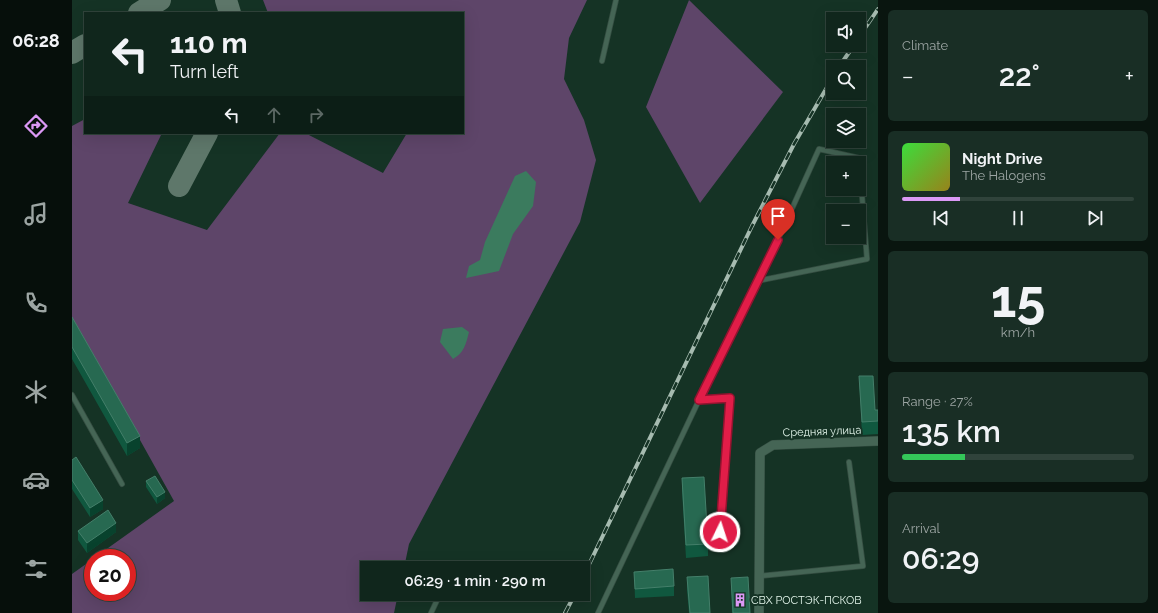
<!DOCTYPE html>
<html lang="en">
<head>
<meta charset="utf-8">
<style>
  body { margin:0; font-family:Raleway,sans-serif; background:#192e25; color:#f1f3f6; height:100vh; display:flex; flex-direction:column; font-size:15px; white-space:nowrap }
  * { box-sizing:border-box; margin:0 }
  p { font-size:13px; color:#9ca5a3 }
  .icon { flex:none; width:22px; height:22px; fill:none; stroke:currentColor; stroke-width:2; stroke-linecap:round; stroke-linejoin:round }
  .map { position:relative; flex:1; overflow:hidden }
  .sheet { display:flex; flex-direction:column; gap:10px; padding:10px; background:#09150f; width:280px }
  .sheet>* { flex:none }
  .top-card { position:absolute; left:12px; top:12px; width:380px; height:122px; border-radius:0px; box-shadow:0 4px 16px #0002,0 0 0 1px #30433b; background:#10261c; color:#f1f3f6; overflow:hidden }
  .tools { position:absolute; left:754px; top:12px; display:grid; gap:8px }
  .tools a { display:grid; place-items:center; width:40px; height:40px; border-radius:0px; background:#10261c; box-shadow:0 4px 16px #0002,0 0 0 1px #30433b; font-size:20px }
  .speed { position:absolute; left:12px; top:549px; display:flex; gap:8px; font-size:20px; font-weight:700; text-align:center }
  .speed>* { display:grid; place-content:center; width:52px; height:52px; border-radius:50%; background:#10261c; box-shadow:0 4px 16px #0002,0 0 0 1px #30433b; line-height:1 }
  .speed .limit { border:6px solid #d22; background:#fff; color:#111 }
  .pin { position:absolute; display:grid; place-items:center; width:34px; height:34px; color:#fff; margin:-41px -17px; border-radius:50% 50% 50% 0; rotate:-45deg; box-shadow:0 0 4px #0007 }
  .pin .icon { rotate:45deg }
  .me { position:absolute; width:44px; margin:-22px; rotate:4deg; stroke-linejoin:round; filter:drop-shadow(0 0 3px #0008) }
  .turn { display:flex; align-items:center; gap:14px; height:84px; padding:0 20px; font-size:18px }
  .turn .icon { width:52px; height:52px; stroke-width:2.5 }
  .turn b { display:block; font-size:28px; line-height:34px }
  .lanes { display:flex; align-items:center; height:38px; padding:0 20px; background:#0003; justify-content:center; gap:20px; direction:ltr }
  .lanes .off { opacity:.35 }
  .big { font-size:30px; font-weight:600; line-height:1.1 }
  .sheet .tile { flex:1; display:flex; flex-direction:column; justify-content:center; gap:6px; min-width:0; padding:0 14px; border-radius:6px; background:#192e25 }
  .sheet .dial { align-items:center; gap:0 }
  .dial b { font-size:52px; line-height:1 }
  .song { display:flex; align-items:center; gap:12px }
  .cover { width:48px; height:48px; border-radius:6px; background:linear-gradient(135deg,hsl(120 70% 55%),hsl(50 70% 35%)) }
  .played { height:4px; border-radius:2px; background:linear-gradient(90deg,#db99f5 25%,#30433b 25%) }
  .keys { display:flex; justify-content:space-around; direction:ltr }
  .heat { display:flex; justify-content:space-between; align-items:center; font-size:22px; direction:ltr }
  .charge { height:6px; border-radius:3px; background:linear-gradient(90deg,#34c759 27%,#30433b 0) }
  .trip { position:absolute; left:288px; top:561px; width:230px; height:40px; border-radius:0px; background:#10261c; box-shadow:0 4px 16px #0002,0 0 0 1px #30433b; font-weight:600; line-height:40px; text-align:center }
  main { display:flex; flex:1; min-height:0 }
  .menu { display:flex; flex-direction:column; width:72px; justify-content:space-around; align-items:center; background:#060f0b; color:#9ca5a3 }
  .menu .icon { width:28px; height:28px }
  .menu .current { color:#db99f5 }
  .menu b { font-size:18px; color:#f1f3f6 }
  .map>svg:first-child { display:block }
  .green { fill:#5e4569 }
  .water { fill:#3b7b5e }
  .lines { fill:none; stroke-linecap:round; stroke-linejoin:round }
  .taxiway { stroke:#5e776a; stroke-width:22 }
  .lane-casing { stroke:#364f43; stroke-width:6 }
  .street-casing { stroke:#364f43; stroke-width:10 }
  .lane { stroke:#456555; stroke-width:4.5 }
  .street { stroke:#456555; stroke-width:9 }
  .rail-casing { stroke:#a6bbb0; stroke-width:4 }
  .rail { stroke:#153325; stroke-width:2.5; stroke-dasharray:8; stroke-linecap:butt }
  .wall { fill:#10583f }
  .shaded-wall { fill:#08422d }
  .building { fill:#276951; stroke:#447f6a }
  .route-casing { stroke:#92132f; stroke-width:10 }
  .route { stroke:#e11d48; stroke-width:7 }
  .labels { text-anchor:middle; stroke-width:4; stroke-linejoin:round; paint-order:stroke }
  .street-label { font-size:11px; fill:#e3f5eb; stroke:#153325 }
  .poi-label { font-size:11px; fill:#e3f5eb; stroke:#153325; text-anchor:start }
</style>
</head>
<body>
<main>
<nav class="menu">
<b>06:28</b>
<svg class="icon current" aria-label="directions" viewBox="0 0 24 24"><path d="M12 3l9 9-9 9-9-9zM9 14v-3h6M13 9l2 2-2 2"/></svg>
<svg class="icon" aria-label="music" viewBox="0 0 24 24"><path d="M9 18V5l10-2v13"/><circle cx="6" cy="18" r="3"/><circle cx="16" cy="16" r="3"/></svg>
<svg class="icon" aria-label="phone" viewBox="0 0 24 24"><path d="M5 4h4l2 5-3 2q2 4 5 5l2-3 5 2v4C11 20 4 13 5 4z"/></svg>
<svg class="icon" aria-label="climate" viewBox="0 0 24 24"><path d="M12 3v18M4 7l16 10M4 17L20 7"/></svg>
<svg class="icon" aria-label="car" viewBox="0 0 24 24"><path d="M5 17H2v-5l4-1 3-4h7l3 4 3 1v5h-3M9 17h6M6 11h13"/><circle cx="7" cy="17" r="2"/><circle cx="17" cy="17" r="2"/></svg>
<svg class="icon" aria-label="filters" viewBox="0 0 24 24"><path d="M4 7h16M4 17h16"/><circle cx="9" cy="7" r="2"/><circle cx="15" cy="17" r="2"/></svg>
</nav>
<div class="map">
<svg width="806" height="613" viewBox="0 0 806 613">
  <rect width="100%" height="100%" fill="#153325"/>
  <path class="green" d="M 191,0 L 515,0 L 497,38 L 492,79 L 512,120 L 524,160 L 508,222 L 337,544 L 332,568 L 295,568 L 295,594 L 326,594 L 322,613 L 0,613 L 0,574 L 21,559 L 21,592 L 55,592 L 55,558 L 22,558 L 102,501 L 0,318 L 0,126 L 13,119 L 13,133 L 90,133 L 56,203 L 135,230 L 208,133 L 233,133 L 311,173 L 335,133 L 391,133 L 391,13 L 196,13 Z
    M 617,0 L 711,92 L 628,203 L 574,107 Z"/>
  <path class="water" d="M 454,171 L 464,182 L 461,206 L 441,234 L 427,271 L 394,278 L 397,266 L 408,260 L 413,242 L 443,176 Z
    M 390,327 L 397,332 C 394,344 392,353 381,359 L 368,342 L 371,329 Z"/>
  <g class="lines">
    <path class="taxiway" d="M 154,0 L 158,13
      M 67,13 L 88,0
      M 0,53 L 13,45
      M 107,186 L 135,133"/>
    <g class="lane-casing">
      <path id="lane" d="M 530,61 L 544,0
        M 0,395 L 50,484
        M 627,400 L 685,281 L 694,266 L 747,149 L 787,158 L 795,259 L 685,281
        M 687,576 L 791,566 L 777,462
        M 359,613 L 368,594
        M 526,613 L 627,400 L 657,399 L 647,547"/>
    </g>
    <g class="street-casing">
      <path id="street" d="M 687,613 L 688,453 L 701,445 L 806,441"/>
    </g>
    <use href="#lane" class="lane"/>
    <use href="#street" class="street"/>
    <g class="rail-casing">
      <path id="rail" d="M 787,37 L 806,9
        M 767,67 L 782,45
        M 511,577 L 680,226 L 722,144 L 761,77
        M 493,613 L 503,594"/>
    </g>
    <use href="#rail" class="rail"/>
  </g>
  <path class="wall" d="M 0,317 L 68,448 L 55,456 L 0,359 Z
    M 787,376 L 803,410 L 806,410 L 806,434 L 790,435 Z
    M 0,460 L 31,509 L 18,517 L 0,489 Z
    M 610,478 L 636,544 L 636,556 L 614,558 L 610,491 Z
    M 74,481 L 93,498 L 85,504 L 74,487 Z
    M 6,531 L 44,532 L 15,553 L 6,540 Z
    M 562,572 L 602,586 L 602,596 L 563,598 Z
    M 615,577 L 638,613 L 617,613 L 615,590 Z
    M 659,578 L 678,613 L 660,613 Z"/>
  <path class="shaded-wall" d="M 68,436 L 68,448 L 55,456 L 55,443 Z
    M 93,492 L 93,498 L 85,504 L 85,497 Z
    M 31,500 L 31,509 L 18,517 L 18,508 Z
    M 44,523 L 44,532 L 15,553 L 15,543 Z"/>
  <path class="building" d="M 0,317 L 68,436 L 55,443 L 0,347 Z
    M 787,376 L 801,376 L 803,410 L 806,410 L 806,421 L 790,422 Z
    M 4,457 L 31,500 L 18,508 L 0,480 L 0,460 Z
    M 83,476 L 93,492 L 85,497 L 74,481 Z
    M 632,477 L 636,544 L 614,545 L 610,478 Z
    M 36,510 L 44,523 L 15,543 L 6,531 Z
    M 601,569 L 602,586 L 563,589 L 562,572 Z
    M 636,576 L 638,613 L 618,613 L 615,577 Z
    M 676,577 L 678,613 L 661,613 L 659,578 Z"/>
  <g class="lines">
    <g class="route-casing">
      <path id="route" d="M 648,532 L 658,398 L 627,400 L 706,240"/>
    </g>
    <use href="#route" class="route"/>
  </g>
  <defs>
    <g id="building-bare" transform="scale(1.08)"><path d="M-4-6H4V6H1V3H-1V6H-4ZM-2.5-4.3h1.7v1.8h-1.7ZM.8-4.3h1.7v1.8H.8ZM-2.5-1h1.7V.8h-1.7ZM.8-1h1.7V.8H.8Z" fill="#db99f5" stroke="#153325" stroke-width="2.5" paint-order="stroke"/></g>
  </defs>
  <g fill-rule="evenodd">
    <use href="#building-bare" x="668" y="600"/>
  </g>
  <g class="labels">
    <g class="street-label">
      <text transform="translate(750 431) rotate(-2)" y="4">Средняя улица</text>
    </g>
    <g class="poi-label">
      <text x="679" y="604">СВХ РОСТЭК-ПСКОВ</text>
    </g>
  </g>
</svg>
<div class="tools">
<a><svg class="icon" aria-label="sound" viewBox="0 0 24 24"><path d="M4 9h4l5-4v14l-5-4H4zM17 9q2 3 0 6"/></svg></a>
<a><svg class="icon" aria-label="search" viewBox="0 0 24 24"><circle cx="10" cy="10" r="6"/><path d="M15 15l6 6"/></svg></a>
<a><svg class="icon" aria-label="layers" viewBox="0 0 24 24"><path d="M12 4l9 5-9 5-9-5zM3 14l9 5 9-5"/></svg></a>
<a>+</a>
<a>−</a>
</div>
<div class="speed"><div class="limit">20</div></div>
<div class="pin" style="left:706px;top:240px;background:#d93025"><svg class="icon" aria-label="arrive" viewBox="0 0 24 24"><path d="M6 21V4h12l-3 4 3 4H6"/></svg></div>
<svg class="me" style="left:648px;top:532px" viewBox="-20 -20 40 40"><circle r="17" fill="#e11d48" stroke="#fff" stroke-width="3"/><path d="M0-11L8 9 0 5-8 9z" fill="#fff"/></svg>
<div class="trip">06:29 · 1 min · 290 m</div>
<div class="top-card">
<div class="turn"><svg class="icon" aria-label="left" viewBox="0 0 24 24"><path d="M17 20v-9H6M10 6l-5 5 5 5"/></svg><div><b>110 m</b>Turn left</div></div>
<div class="lanes"><svg class="icon" aria-label="left" viewBox="0 0 24 24"><path d="M17 20v-9H6M10 6l-5 5 5 5"/></svg><svg class="icon off" aria-label="ahead" viewBox="0 0 24 24"><path d="M12 20V5M6 11l6-6 6 6"/></svg><svg class="icon off" aria-label="right" viewBox="0 0 24 24"><path d="M7 20v-9h11M14 6l5 5-5 5"/></svg></div>
</div>
</div>
<section class="sheet">
<div class="tile"><p>Climate</p>
<div class="heat"><a>−</a><b class="big">22°</b><a>+</a></div>
</div>
<div class="tile">
<div class="song"><i class="cover"></i><div><b>Night Drive</b><p>The Halogens</p></div></div>
<div class="played"></div>
<div class="keys"><svg class="icon" aria-label="previous" viewBox="0 0 24 24"><path d="M18 5L8 12l10 7zM5 5v14"/></svg><svg class="icon" aria-label="pause" viewBox="0 0 24 24"><path d="M8 5v14M16 5v14"/></svg><svg class="icon" aria-label="next" viewBox="0 0 24 24"><path d="M6 5l10 7-10 7zM19 5v14"/></svg></div>
</div>
<div class="tile dial"><b>15</b><p>km/h</p></div>
<div class="tile"><p>Range · 27%</p><b class="big">135 km</b><div class="charge"></div></div>
<div class="tile"><p>Arrival</p><b class="big">06:29</b></div>
</section>
</main>
</body>
</html>
